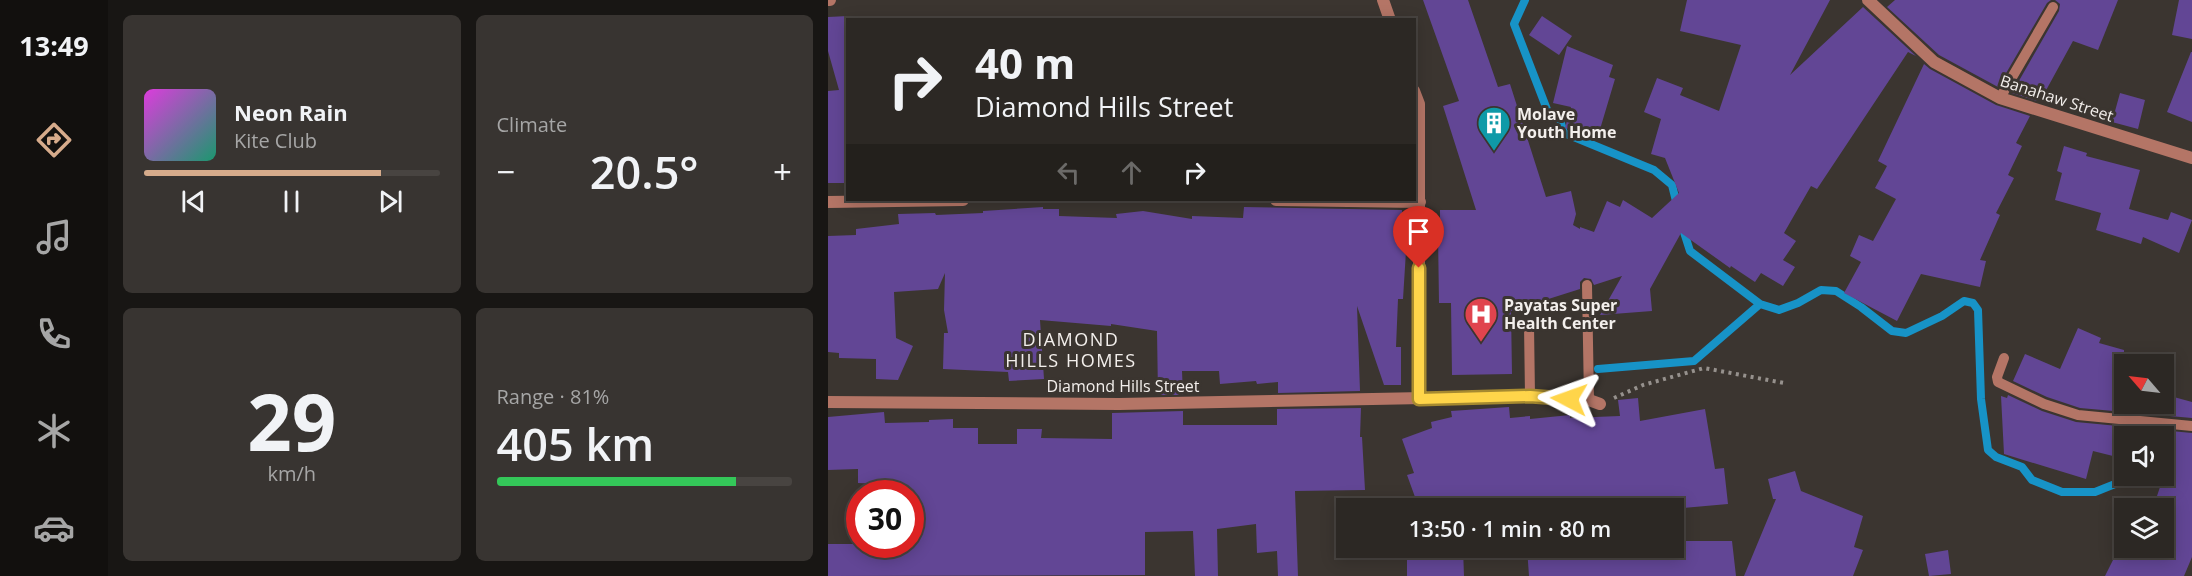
<!DOCTYPE html>
<html lang="en">
<head>
<meta charset="utf-8">
<style>
  body { margin:0; font-family:"Open Sans",sans-serif; background:#383431; color:#f1f3f6; height:100vh; display:flex; flex-direction:column; font-size:22px; white-space:nowrap }
  * { box-sizing:border-box; margin:0 }
  p { font-size:20px; color:#a6a6a6 }
  .icon { flex:none; width:33px; height:33px; fill:none; stroke:currentColor; stroke-width:2; stroke-linecap:round; stroke-linejoin:round }
  .map { position:relative; flex:1; overflow:hidden }
  .drawer { display:flex; flex-direction:column; gap:15px; padding:15px; background:#181614; width:720px }
  .drawer>* { flex:none }
  .hud { position:absolute; left:18px; top:18px; width:570px; height:183px; border-radius:0px; box-shadow:0 3px 15px #0003,0 0 0 2px #484441; background:#2c2824; color:#f1f3f6; overflow:hidden }
  .needle { width:39px; rotate:298deg }
  .tools { position:absolute; left:1286px; top:354px; display:grid; gap:12px }
  .tools a { display:grid; place-items:center; width:60px; height:60px; border-radius:0px; background:#2c2824; box-shadow:0 3px 15px #0003,0 0 0 2px #484441; font-size:30px }
  .speed { position:absolute; left:18px; top:480px; display:flex; gap:12px; font-size:30px; font-weight:700; text-align:center }
  .speed>* { display:grid; place-content:center; width:78px; height:78px; border-radius:50%; background:#2c2824; box-shadow:0 3px 15px #0003,0 0 0 2px #484441; line-height:1 }
  .speed .limit { border:9px solid #d22; background:#fff; color:#111 }
  .pin { position:absolute; display:grid; place-items:center; width:51px; height:51px; color:#fff; margin:-62px -26px; border-radius:50% 50% 50% 0; rotate:-45deg; box-shadow:0 0 6px #0007 }
  .pin .icon { rotate:45deg }
  .me { position:absolute; width:66px; margin:-33px; rotate:274deg; stroke-linejoin:round; filter:drop-shadow(0 0 4px #0008) }
  .turn { display:flex; align-items:center; gap:21px; height:126px; padding:0 30px; font-size:27px }
  .turn .icon { width:78px; height:78px; stroke-width:2.5 }
  .turn b { display:block; font-size:42px; line-height:51px }
  .lanes { display:flex; align-items:center; height:57px; padding:0 30px; background:#0003; justify-content:center; gap:30px; direction:ltr }
  .lanes .off { opacity:.35 }
  .big { font-size:45px; font-weight:600; line-height:1.1 }
  .drawer .tile { flex:1; display:flex; flex-direction:column; justify-content:center; gap:9px; min-width:0; padding:0 21px; border-radius:9px; background:#383431 }
  .drawer .dial { align-items:center; gap:0 }
  .dial b { font-size:78px; line-height:1 }
  .song { display:flex; align-items:center; gap:18px }
  .cover { width:72px; height:72px; border-radius:9px; background:linear-gradient(135deg,hsl(300 70% 55%),hsl(160 70% 35%)) }
  .played { height:6px; border-radius:3px; background:linear-gradient(90deg,#d6ab8b 80%,#484441 80%) }
  .keys { display:flex; justify-content:space-around; direction:ltr }
  .heat { display:flex; justify-content:space-between; align-items:center; font-size:33px; direction:ltr }
  .charge { height:9px; border-radius:4px; background:linear-gradient(90deg,#34c759 81%,#484441 0) }
  .drawer .tiles { flex:1; display:grid; gap:15px; grid-template-columns:repeat(2,1fr) }
  .trip { position:absolute; left:508px; top:498px; width:348px; height:60px; border-radius:0px; background:#2c2824; box-shadow:0 3px 15px #0003,0 0 0 2px #484441; font-weight:600; line-height:60px; text-align:center }
  main { display:flex; flex:1; min-height:0 }
  .tab-bar { display:flex; flex-direction:column; width:108px; justify-content:space-around; align-items:center; background:#12100e; color:#a6a6a6 }
  .tab-bar .icon { width:42px; height:42px }
  .tab-bar .on { color:#d6ab8b }
  .tab-bar b { font-size:27px; color:#f1f3f6 }
  .map>svg:first-child { display:block }
  .lines { fill:none; stroke-linecap:round; stroke-linejoin:round }
  .stream { stroke:#1793c7; stroke-width:8 }
  .building { fill:#624695 }
  .path { stroke:#96918d; stroke-width:4; stroke-dasharray:3 4.5; stroke-linecap:butt }
  .lane { stroke:#b47566; stroke-width:10 }
  .street { stroke:#b47566; stroke-width:12 }
  .route-casing { stroke:#a68a30; stroke-width:15 }
  .route { stroke:#ffd54a; stroke-width:10 }
  .labels { text-anchor:middle; stroke-width:6; stroke-linejoin:round; paint-order:stroke }
  .street-label { font-size:16px; fill:#f3efec; stroke:#3b3530 }
  .poi-label { font-size:16px; font-weight:bold; fill:#f3efec; stroke:#3b3530; text-anchor:start }
  .neighbourhood-label { font-size:18px; letter-spacing:1.5px; fill:#f3efec; stroke:#3b3530 }
</style>
</head>
<body>
<main>
<nav class="tab-bar">
<b>13:49</b>
<svg class="icon on" aria-label="directions" viewBox="0 0 24 24"><path d="M12 3l9 9-9 9-9-9zM9 14v-3h6M13 9l2 2-2 2"/></svg>
<svg class="icon" aria-label="music" viewBox="0 0 24 24"><path d="M9 18V5l10-2v13"/><circle cx="6" cy="18" r="3"/><circle cx="16" cy="16" r="3"/></svg>
<svg class="icon" aria-label="phone" viewBox="0 0 24 24"><path d="M5 4h4l2 5-3 2q2 4 5 5l2-3 5 2v4C11 20 4 13 5 4z"/></svg>
<svg class="icon" aria-label="climate" viewBox="0 0 24 24"><path d="M12 3v18M4 7l16 10M4 17L20 7"/></svg>
<svg class="icon" aria-label="car" viewBox="0 0 24 24"><path d="M5 17H2v-5l4-1 3-4h7l3 4 3 1v5h-3M9 17h6M6 11h13"/><circle cx="7" cy="17" r="2"/><circle cx="17" cy="17" r="2"/></svg>
</nav>
<section class="drawer">
<div class="tiles">
<div class="tile">
<div class="song"><i class="cover"></i><div><b>Neon Rain</b><p>Kite Club</p></div></div>
<div class="played"></div>
<div class="keys"><svg class="icon" aria-label="previous" viewBox="0 0 24 24"><path d="M18 5L8 12l10 7zM5 5v14"/></svg><svg class="icon" aria-label="pause" viewBox="0 0 24 24"><path d="M8 5v14M16 5v14"/></svg><svg class="icon" aria-label="next" viewBox="0 0 24 24"><path d="M6 5l10 7-10 7zM19 5v14"/></svg></div>
</div>
<div class="tile"><p>Climate</p>
<div class="heat"><a>−</a><b class="big">20.5°</b><a>+</a></div>
</div>
<div class="tile dial"><b>29</b><p>km/h</p></div>
<div class="tile"><p>Range · 81%</p><b class="big">405 km</b><div class="charge"></div></div>
</div>
</section>
<div class="map">
<svg width="1364" height="576" viewBox="0 0 1364 576">
  <rect width="100%" height="100%" fill="#3b3530"/>
  <g class="lines">
    <path class="stream" d="M 697,0 L 686,24 L 720,112 L 730,114 L 736,133 L 826,170 L 844,185 L 849,205
      M 854,226 L 862,251 L 932,304 L 951,310 L 970,303 L 993,290 L 1008,291 L 1033,307 L 1064,331 L 1078,333 L 1114,316 L 1136,301 L 1145,303 L 1150,310 L 1153,399 L 1160,450 L 1168,457 L 1194,467 L 1204,480 L 1234,492 L 1267,492 L 1307,476
      M 770,369 L 866,361 L 932,304"/>
  </g>
  <path class="building" d="M 595,0 L 640,0 L 670,87 L 682,84 L 718,197 L 743,191 L 748,214 L 745,225 L 752,229 L 752,227 L 766,232 L 779,201 L 792,207 L 795,200 L 824,218 L 851,193 L 837,158 L 823,154 L 833,119 L 816,112 L 829,78 L 855,88 L 852,95 L 891,111 L 913,45 L 852,31 L 859,0 L 1002,0 L 962,75 L 1035,7 L 1088,56 L 1080,52 L 989,189 L 983,186 L 956,233 L 968,241 L 955,260 L 967,267 L 955,286 L 933,273 L 927,282 L 903,266 L 902,268 L 853,233 L 822,289 L 824,311 L 772,315 L 794,276 L 766,285 L 763,279 L 756,278 L 752,282 L 752,289 L 683,311 L 684,374 L 624,375 L 623,303 L 611,303 L 610,234 L 612,234 L 612,210 L 648,210 L 615,106 L 631,101 Z
    M 1067,0 L 1223,0 L 1219,3 L 1170,87 L 1111,55 L 1059,7 Z
    M 1227,0 L 1290,0 L 1270,50 L 1245,41 L 1216,94 L 1214,93 L 1209,101 L 1184,93 L 1231,11 L 1232,4 Z
    M 1351,0 L 1364,0 L 1364,39 L 1344,35 Z
    M 20,16 L 20,183 L 0,183 L 0,91 L 11,90 L 0,51 L 0,17 Z
    M 714,16 L 744,36 L 731,55 L 701,35 Z
    M 739,46 L 785,65 L 781,77 L 787,79 L 770,136 L 737,128 L 743,107 L 725,103 Z
    M 1363,52 L 1364,52 L 1364,122 L 1339,112 Z
    M 1096,64 L 1102,69 L 1168,105 L 1202,116 L 1188,143 L 1194,146 L 1180,175 L 1186,178 L 1168,213 L 1172,215 L 1152,260 L 1158,261 L 1152,287 L 1093,274 L 1069,321 L 1016,293 L 1033,262 L 1022,256 L 1031,235 L 1045,241 L 1068,199 L 1047,188 L 1059,166 L 1050,161 Z
    M 1292,93 L 1317,100 L 1310,129 L 1284,122 Z
    M 1236,146 L 1259,153 L 1258,156 L 1312,170 L 1301,209 L 1340,220 L 1343,212 L 1364,220 L 1351,253 L 1315,237 L 1313,244 L 1268,230 L 1273,213 L 1227,200 L 1234,173 L 1229,171 Z
    M 215,207 L 215,209 L 231,209 L 231,216 L 289,218 L 288,214 L 315,211 L 364,219 L 364,216 L 415,218 L 416,207 L 574,210 L 575,235 L 579,235 L 575,299 L 570,299 L 568,347 L 573,347 L 573,385 L 556,385 L 529,306 L 532,391 L 450,393 L 450,382 L 429,384 L 428,381 L 392,384 L 391,371 L 354,371 L 355,395 L 330,395 L 329,331 L 283,324 L 283,326 L 212,320 L 216,379 L 181,381 L 180,372 L 115,369 L 116,333 L 120,333 L 116,310 L 117,273 L 110,289 L 66,292 L 68,338 L 85,346 L 70,380 L 48,379 L 48,359 L 11,358 L 11,353 L 0,352 L 0,236 L 28,235 L 28,229 L 71,224 L 70,214 L 107,213 L 108,215 L 155,213 L 155,211 Z
    M 1250,328 L 1273,338 L 1271,343 L 1296,350 L 1296,404 L 1335,404 L 1335,394 L 1364,402 L 1364,418 L 1252,408 L 1219,397 L 1185,381 L 1197,354 L 1232,369 Z
    M 1180,395 L 1214,411 L 1248,422 L 1364,433 L 1364,557 L 1356,576 L 1277,576 L 1291,548 L 1335,548 L 1335,508 L 1325,508 L 1335,478 L 1335,436 L 1296,436 L 1293,458 L 1265,451 L 1258,479 L 1176,454 L 1173,396 L 1179,398 Z
    M 810,398 L 812,421 L 877,409 L 887,469 L 896,468 L 900,504 L 855,508 L 789,508 L 768,506 L 768,504 L 745,503 L 745,499 L 697,497 L 698,508 L 591,508 L 579,475 L 586,473 L 574,439 L 604,428 L 603,422 L 624,417 L 623,411 L 681,407 L 682,418 L 702,416 L 702,419 L 742,415 L 742,418 L 792,416 L 790,400 Z
    M 533,408 L 532,437 L 534,437 L 537,490 L 467,491 L 470,576 L 450,576 L 449,551 L 429,553 L 428,524 L 389,529 L 390,576 L 367,576 L 365,531 L 317,532 L 317,575 L 0,576 L 0,544 L 82,544 L 82,494 L 54,494 L 54,484 L 30,483 L 30,469 L 0,470 L 0,417 L 56,412 L 57,423 L 101,422 L 101,420 L 125,419 L 125,428 L 150,428 L 150,444 L 189,444 L 189,429 L 214,429 L 213,438 L 284,439 L 284,413 L 355,411 L 355,425 L 449,425 L 449,409 Z
    M 967,471 L 973,491 L 1035,516 L 1026,547 L 1035,550 L 1025,576 L 916,576 L 948,499 L 945,499 L 940,479 Z
    M 846,541 L 904,541 L 908,576 L 701,576 L 699,548 L 846,548 Z
    M 589,548 L 635,548 L 636,576 L 579,576 L 579,553 L 589,553 Z
    M 1120,550 L 1123,574 L 1101,576 L 1097,554 Z"/>
  <g class="lines">
    <path class="path" d="M 786,398 L 815,385 L 876,368 L 956,383"/>
    <path class="lane" d="M 1172,98 L 1225,7
      M 759,285 L 761,400
      M 701,325 L 702,396
      M 1176,358 L 1169,377 L 1170,382 L 1216,404 L 1250,415 L 1364,426"/>
    <path class="street" d="M 0,0 L 2,0
      M 555,0 L 562,20
      M 1040,0 L 1106,62 L 1172,98 L 1364,158
      M 586,91 L 591,104 L 591,399
      M 448,200 L 592,202
      M 0,202 L 135,200
      M 0,402 L 291,404 L 702,396 L 761,400 L 772,404"/>
  </g>
  <g class="lines">
    <g class="route-casing">
      <path id="route" d="M 591,268 L 591,399 L 702,396 L 741,399"/>
    </g>
    <use href="#route" class="route"/>
  </g>
  <defs>
    <g id="building-pin" transform="scale(1.725)"><path d="M0 17L-7.5 6A9.5 9.5 0 1 1 7.5 6Z" fill="#0f9aa8" stroke="#3b3530"/><path d="M-4-6H4V6H1V3H-1V6H-4ZM-2.5-4.3h1.7v1.8h-1.7ZM.8-4.3h1.7v1.8H.8ZM-2.5-1h1.7V.8h-1.7ZM.8-1h1.7V.8H.8Z" fill="#fff"/></g>
    <g id="hospital-pin" transform="scale(1.725)"><path d="M0 17L-7.5 6A9.5 9.5 0 1 1 7.5 6Z" fill="#e0444e" stroke="#3b3530"/><path d="M-5-5h3v3.5h4V-5h3V5h-3V1.5h-4V5h-3Z" fill="#fff"/></g>
  </defs>
  <g fill-rule="evenodd">
    <use href="#building-pin" x="666" y="123"/>
    <use href="#hospital-pin" x="653" y="314"/>
  </g>
  <g class="labels">
    <g class="street-label">
      <text transform="translate(1229 98) rotate(18)" y="6">Banahaw Street</text>
      <text x="295" y="392">Diamond Hills Street</text>
    </g>
    <g class="poi-label">
      <text x="689" y="120">Molave<tspan x="689" dy="18">Youth Home</tspan></text>
      <text x="676" y="311">Payatas Super<tspan x="676" dy="18">Health Center</tspan></text>
    </g>
    <g class="neighbourhood-label">
      <text x="243" y="346">DIAMOND<tspan x="243" dy="21">HILLS HOMES</tspan></text>
    </g>
  </g>
</svg>
<div class="tools">
<a><svg class="needle" viewBox="-14 -14 28 28"><path d="M0-13l5 13h-10z" fill="#e53935"/><path d="M0 13l5-13h-10z" fill="#a6a6a6"/></svg></a>
<a><svg class="icon" aria-label="sound" viewBox="0 0 24 24"><path d="M4 9h4l5-4v14l-5-4H4zM17 9q2 3 0 6"/></svg></a>
<a><svg class="icon" aria-label="layers" viewBox="0 0 24 24"><path d="M12 4l9 5-9 5-9-5zM3 14l9 5 9-5"/></svg></a>
</div>
<div class="speed"><div class="limit">30</div></div>
<div class="pin" style="left:591px;top:268px;background:#d93025"><svg class="icon" aria-label="arrive" viewBox="0 0 24 24"><path d="M6 21V4h12l-3 4 3 4H6"/></svg></div>
<svg class="me" style="left:741px;top:399px" viewBox="-20 -20 40 40"><path d="M0-17L14 15 0 8-14 15z" fill="#ffd54a" stroke="#fff" stroke-width="4"/></svg>
<div class="trip">13:50 · 1 min · 80 m</div>
<div class="hud">
<div class="turn"><svg class="icon" aria-label="right" viewBox="0 0 24 24"><path d="M7 20v-9h11M14 6l5 5-5 5"/></svg><div><b>40 m</b>Diamond Hills Street</div></div>
<div class="lanes"><svg class="icon off" aria-label="left" viewBox="0 0 24 24"><path d="M17 20v-9H6M10 6l-5 5 5 5"/></svg><svg class="icon off" aria-label="ahead" viewBox="0 0 24 24"><path d="M12 20V5M6 11l6-6 6 6"/></svg><svg class="icon" aria-label="right" viewBox="0 0 24 24"><path d="M7 20v-9h11M14 6l5 5-5 5"/></svg></div>
</div>
</div>
</main>
</body>
</html>
